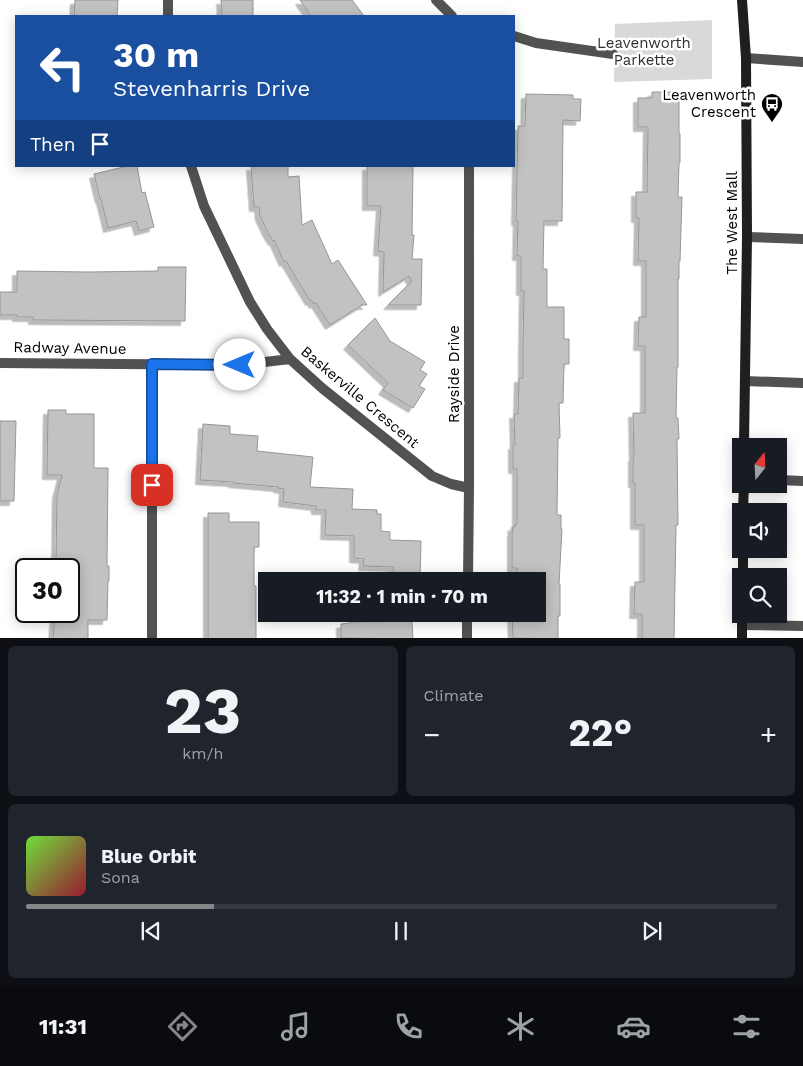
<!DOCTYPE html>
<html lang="en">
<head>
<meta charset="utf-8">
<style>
  body { margin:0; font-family:"Work Sans",sans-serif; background:#20242c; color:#f1f3f6; height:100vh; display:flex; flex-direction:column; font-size:19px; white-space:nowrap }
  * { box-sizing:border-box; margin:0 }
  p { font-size:16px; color:#9ea1a6 }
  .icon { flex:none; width:28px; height:28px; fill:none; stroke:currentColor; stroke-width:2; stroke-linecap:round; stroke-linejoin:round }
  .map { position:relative; height:638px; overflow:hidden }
  .details { display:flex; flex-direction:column; gap:8px; padding:8px; background:#0d0f14; flex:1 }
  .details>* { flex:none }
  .hud { position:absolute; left:15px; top:15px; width:500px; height:152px; border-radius:0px; box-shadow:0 2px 12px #0003; background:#1a4fa0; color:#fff; overflow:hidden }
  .needle { width:32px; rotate:18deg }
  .buttons { position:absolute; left:732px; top:438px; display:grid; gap:10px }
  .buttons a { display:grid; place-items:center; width:55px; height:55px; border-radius:0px; background:#171b24; box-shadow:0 2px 12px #0003; font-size:25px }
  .speed { position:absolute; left:15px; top:558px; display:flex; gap:10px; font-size:25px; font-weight:700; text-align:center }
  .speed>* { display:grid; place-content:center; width:65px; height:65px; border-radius:50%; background:#171b24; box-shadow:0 2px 12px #0003; line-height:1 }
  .speed .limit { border:2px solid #111; border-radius:8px; background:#fff; color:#111 }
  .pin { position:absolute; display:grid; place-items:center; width:42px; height:42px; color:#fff; margin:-21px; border-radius:10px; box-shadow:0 2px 8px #0006 }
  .me { position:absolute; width:55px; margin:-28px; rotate:270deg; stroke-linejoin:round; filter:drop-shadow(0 0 4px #0008) }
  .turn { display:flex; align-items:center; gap:18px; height:105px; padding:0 15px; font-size:22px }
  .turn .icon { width:65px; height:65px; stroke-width:2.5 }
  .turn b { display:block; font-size:35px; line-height:42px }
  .then { display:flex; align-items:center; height:48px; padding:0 15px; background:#0003; gap:10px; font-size:19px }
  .big { font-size:38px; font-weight:700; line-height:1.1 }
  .details .card { flex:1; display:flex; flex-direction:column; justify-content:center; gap:8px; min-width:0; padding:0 18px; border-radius:8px; background:#20242c }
  .details .dial { align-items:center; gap:0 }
  .dial b { font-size:65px; line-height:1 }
  .song { display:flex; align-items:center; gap:15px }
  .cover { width:60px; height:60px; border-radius:8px; background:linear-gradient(135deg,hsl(100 70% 55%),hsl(350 70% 35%)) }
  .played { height:5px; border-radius:2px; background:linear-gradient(90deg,#858687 25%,#363941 25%) }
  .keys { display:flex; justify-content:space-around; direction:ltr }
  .heat { display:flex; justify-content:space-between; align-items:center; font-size:28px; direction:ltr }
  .details .tiles { flex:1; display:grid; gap:8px; grid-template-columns:1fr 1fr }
  .card:last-child { grid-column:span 2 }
  .trip { position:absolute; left:258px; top:572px; width:288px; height:50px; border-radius:0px; background:#171b24; box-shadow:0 2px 12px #0003; font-weight:700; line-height:50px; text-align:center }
  .menu { display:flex; height:80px; justify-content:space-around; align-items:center; background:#090b0e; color:#9ea1a6 }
  .menu .icon { width:35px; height:35px }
  .menu .current { color:#858687 }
  .menu b { font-size:22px; color:#f1f3f6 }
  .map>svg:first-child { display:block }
  .green { fill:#d9d9d9 }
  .building { fill:#c2c2c2; stroke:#969696; filter:url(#shadow) }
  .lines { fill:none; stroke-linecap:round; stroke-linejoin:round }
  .service { stroke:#525252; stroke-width:10 }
  .minor { stroke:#525252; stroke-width:10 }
  .secondary { stroke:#1f1f1f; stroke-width:10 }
  .route-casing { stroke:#114b97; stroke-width:12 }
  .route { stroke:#1a73e8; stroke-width:9 }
  .labels { text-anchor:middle; stroke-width:5; stroke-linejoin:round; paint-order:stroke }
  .park-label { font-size:15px; fill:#303030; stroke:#fff }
  .poi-label { font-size:15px; fill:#000; stroke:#fff; text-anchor:end }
  .street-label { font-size:15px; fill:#000; stroke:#fff }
</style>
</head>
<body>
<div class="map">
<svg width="803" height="639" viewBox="0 0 803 639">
  <defs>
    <filter id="shadow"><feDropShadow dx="-4.5" dy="4.5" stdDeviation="0" flood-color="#0004"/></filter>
  </defs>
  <rect width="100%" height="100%" fill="#fff"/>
  <path class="green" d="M 712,20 L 712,79 L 614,82 L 615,24 Z"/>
  <path class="building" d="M 75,0 L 118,0 L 117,16 L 74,16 Z
    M 221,0 L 253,0 L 253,16 L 222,16 Z
    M 300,0 L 352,0 L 364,16 L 311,16 Z
    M 652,92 L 679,92 L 679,134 L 680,134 L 680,163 L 679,163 L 678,197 L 682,197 L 680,261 L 679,261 L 679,279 L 678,279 L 678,367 L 677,367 L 676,418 L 678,418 L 679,439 L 677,439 L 678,525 L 676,525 L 674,639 L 642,639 L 642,614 L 634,614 L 635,582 L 644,582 L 644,525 L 635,525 L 635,483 L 633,483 L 633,457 L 634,457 L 633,413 L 645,413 L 645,346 L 638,346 L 639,317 L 646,317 L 646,261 L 638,261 L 639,218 L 636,218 L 636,192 L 647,192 L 648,127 L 638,127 L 638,98 L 652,98 Z
    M 526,94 L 573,95 L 573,99 L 581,99 L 580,121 L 563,120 L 562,221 L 544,221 L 543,269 L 547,269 L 547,307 L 564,307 L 564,339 L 569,339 L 569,364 L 564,364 L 563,403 L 559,403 L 560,438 L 558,438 L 557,515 L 561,515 L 561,529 L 562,529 L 559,584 L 560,584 L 560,616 L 558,616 L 558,639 L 513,638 L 512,614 L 536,614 L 536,580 L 517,580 L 517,568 L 512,568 L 512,532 L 513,532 L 512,527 L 515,527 L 515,524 L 517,524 L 517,469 L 513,469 L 513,445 L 515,445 L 514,414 L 518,414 L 519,378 L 523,378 L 523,347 L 524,291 L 521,291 L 521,256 L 517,256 L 518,221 L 516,221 L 518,126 L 525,126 Z
    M 128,166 L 137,166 L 142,193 L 145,192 L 154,227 L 139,231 L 136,221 L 108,228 L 101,199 L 100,199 L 94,174 Z
    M 251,166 L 288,166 L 288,177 L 299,176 L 302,225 L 312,220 L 332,264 L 338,260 L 367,305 L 361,305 L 362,305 L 330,325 L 316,303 L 314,304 L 311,300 L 310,301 L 286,261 L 284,262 L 274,240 L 273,241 L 268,233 L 260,216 L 259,207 L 254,207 Z
    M 367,166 L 413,166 L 412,235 L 414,235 L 412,259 L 422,259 L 421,305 L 388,305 L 412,281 L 409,276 L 383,292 L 384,252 L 378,251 L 381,206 L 367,206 Z
    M 158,267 L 186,267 L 185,321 L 33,320 L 33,317 L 17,317 L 17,315 L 0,315 L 0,292 L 17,292 L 17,271 L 88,272 L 158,271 Z
    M 375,318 L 390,341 L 425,362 L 420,370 L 427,374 L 419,386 L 425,389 L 413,408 L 383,390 L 388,383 L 348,345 Z
    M 48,410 L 66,410 L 66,414 L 94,414 L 94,468 L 108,468 L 107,566 L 109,566 L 109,581 L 108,581 L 107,620 L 88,620 L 88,639 L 53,639 L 55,611 L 69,611 L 69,569 L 57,569 L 57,562 L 56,562 L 57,494 L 62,475 L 47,475 Z
    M 0,421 L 16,421 L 14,501 L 0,501 Z
    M 203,424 L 230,426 L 230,434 L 258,436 L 257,451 L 313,457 L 310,487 L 353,489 L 352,509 L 377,510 L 377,514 L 381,514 L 381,531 L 390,532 L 390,540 L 421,541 L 420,581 L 393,581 L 393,567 L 363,566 L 364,559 L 354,558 L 354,536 L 325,535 L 326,510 L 316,510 L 316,506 L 283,502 L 284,489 L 278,488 L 278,487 L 233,483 L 233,482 L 200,480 Z
    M 208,513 L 229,513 L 229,522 L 259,522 L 259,547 L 254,547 L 254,586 L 256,586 L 256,639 L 208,639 Z
    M 412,621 L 413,639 L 341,638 L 341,624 L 350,623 L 350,622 Z"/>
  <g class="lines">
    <path class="service" d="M 747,237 L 803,239
      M 745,381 L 803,383
      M 779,480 L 803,481
      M 742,625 L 803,626"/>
    <path class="minor" d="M 168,0 L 168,16
      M 436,0 L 452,16
      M 514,36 L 536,43 L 613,54
      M 746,58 L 803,62
      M 191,166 L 204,206 L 250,302 L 267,329 L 290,359 L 322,388 L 432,476 L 451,484 L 469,488
      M 0,363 L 240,365 L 290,359
      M 152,364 L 152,639
      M 468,581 L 469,488 L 469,166
      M 467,639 L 467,614"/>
    <path class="secondary" d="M 742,0 L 746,58 L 747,237 L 744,446
      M 743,511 L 744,484
      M 743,576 L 743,549
      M 742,639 L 742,614"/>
  </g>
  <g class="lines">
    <g class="route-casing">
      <path id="route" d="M 152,485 L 152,364 L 240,365"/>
    </g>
    <use href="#route" class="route"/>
  </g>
  <defs>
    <g id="bus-pin" transform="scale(1.125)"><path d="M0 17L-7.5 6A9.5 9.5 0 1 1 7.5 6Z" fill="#000" stroke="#fff"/><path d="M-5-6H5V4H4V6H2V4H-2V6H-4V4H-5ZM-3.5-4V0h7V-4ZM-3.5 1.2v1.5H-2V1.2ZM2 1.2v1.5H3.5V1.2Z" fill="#fff"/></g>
  </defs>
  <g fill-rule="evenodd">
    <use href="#bus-pin" x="772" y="104"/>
  </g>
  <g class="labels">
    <g class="park-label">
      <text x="644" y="48">Leavenworth<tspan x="644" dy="17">Parkette</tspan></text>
    </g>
    <g class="poi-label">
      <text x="756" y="100">Leavenworth<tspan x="756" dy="17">Crescent</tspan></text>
    </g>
    <g class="street-label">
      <text transform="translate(732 223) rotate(-90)" y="5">The West Mall</text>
      <text transform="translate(70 348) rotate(1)" y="5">Radway Avenue</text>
      <text transform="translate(454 374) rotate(-90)" y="5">Rayside Drive</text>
      <text transform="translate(360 397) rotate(40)" y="5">Baskerville Crescent</text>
    </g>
  </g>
</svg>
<div class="buttons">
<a><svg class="needle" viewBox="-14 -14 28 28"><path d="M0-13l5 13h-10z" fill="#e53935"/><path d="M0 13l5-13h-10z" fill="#9ea1a6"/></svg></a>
<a><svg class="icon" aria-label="sound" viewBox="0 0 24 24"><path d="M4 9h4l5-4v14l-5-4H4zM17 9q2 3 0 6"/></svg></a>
<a><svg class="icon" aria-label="search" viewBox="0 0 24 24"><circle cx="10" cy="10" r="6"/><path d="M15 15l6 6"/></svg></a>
</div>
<div class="speed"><div class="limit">30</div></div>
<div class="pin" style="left:152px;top:485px;background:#d93025"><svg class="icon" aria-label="arrive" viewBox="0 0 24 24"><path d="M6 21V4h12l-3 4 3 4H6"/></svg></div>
<svg class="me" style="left:240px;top:365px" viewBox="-20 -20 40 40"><circle r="19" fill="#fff"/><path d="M0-13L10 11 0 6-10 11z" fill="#1a73e8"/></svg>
<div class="trip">11:32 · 1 min · 70 m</div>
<div class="hud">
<div class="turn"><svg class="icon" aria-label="left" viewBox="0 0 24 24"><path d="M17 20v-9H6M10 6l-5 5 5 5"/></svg><div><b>30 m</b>Stevenharris Drive</div></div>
<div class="then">Then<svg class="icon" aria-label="arrive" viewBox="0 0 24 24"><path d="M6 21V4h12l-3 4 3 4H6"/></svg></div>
</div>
</div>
<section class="details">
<div class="tiles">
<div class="card dial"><b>23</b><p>km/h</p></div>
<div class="card"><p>Climate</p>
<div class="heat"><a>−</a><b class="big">22°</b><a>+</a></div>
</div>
<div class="card">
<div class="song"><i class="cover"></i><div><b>Blue Orbit</b><p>Sona</p></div></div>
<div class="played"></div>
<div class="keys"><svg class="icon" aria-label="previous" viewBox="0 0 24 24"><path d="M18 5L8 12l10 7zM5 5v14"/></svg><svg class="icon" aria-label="pause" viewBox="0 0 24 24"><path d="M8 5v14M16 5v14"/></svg><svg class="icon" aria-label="next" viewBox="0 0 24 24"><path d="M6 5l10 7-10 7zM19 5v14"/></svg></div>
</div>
</div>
</section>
<nav class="menu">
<b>11:31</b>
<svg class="icon current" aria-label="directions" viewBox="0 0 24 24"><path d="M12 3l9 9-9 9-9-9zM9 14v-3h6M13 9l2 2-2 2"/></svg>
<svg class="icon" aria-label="music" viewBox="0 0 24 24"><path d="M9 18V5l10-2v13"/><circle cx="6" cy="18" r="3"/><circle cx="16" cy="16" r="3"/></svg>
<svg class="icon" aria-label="phone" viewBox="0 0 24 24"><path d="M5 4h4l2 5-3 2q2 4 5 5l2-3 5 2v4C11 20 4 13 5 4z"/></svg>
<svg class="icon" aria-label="climate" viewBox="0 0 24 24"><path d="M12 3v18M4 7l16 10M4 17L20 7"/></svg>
<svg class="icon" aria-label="car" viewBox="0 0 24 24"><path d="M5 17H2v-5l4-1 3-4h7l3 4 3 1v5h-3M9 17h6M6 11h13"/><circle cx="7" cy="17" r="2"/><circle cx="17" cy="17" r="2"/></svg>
<svg class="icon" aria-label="filters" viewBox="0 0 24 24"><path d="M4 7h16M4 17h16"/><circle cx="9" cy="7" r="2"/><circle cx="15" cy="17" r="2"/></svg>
</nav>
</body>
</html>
